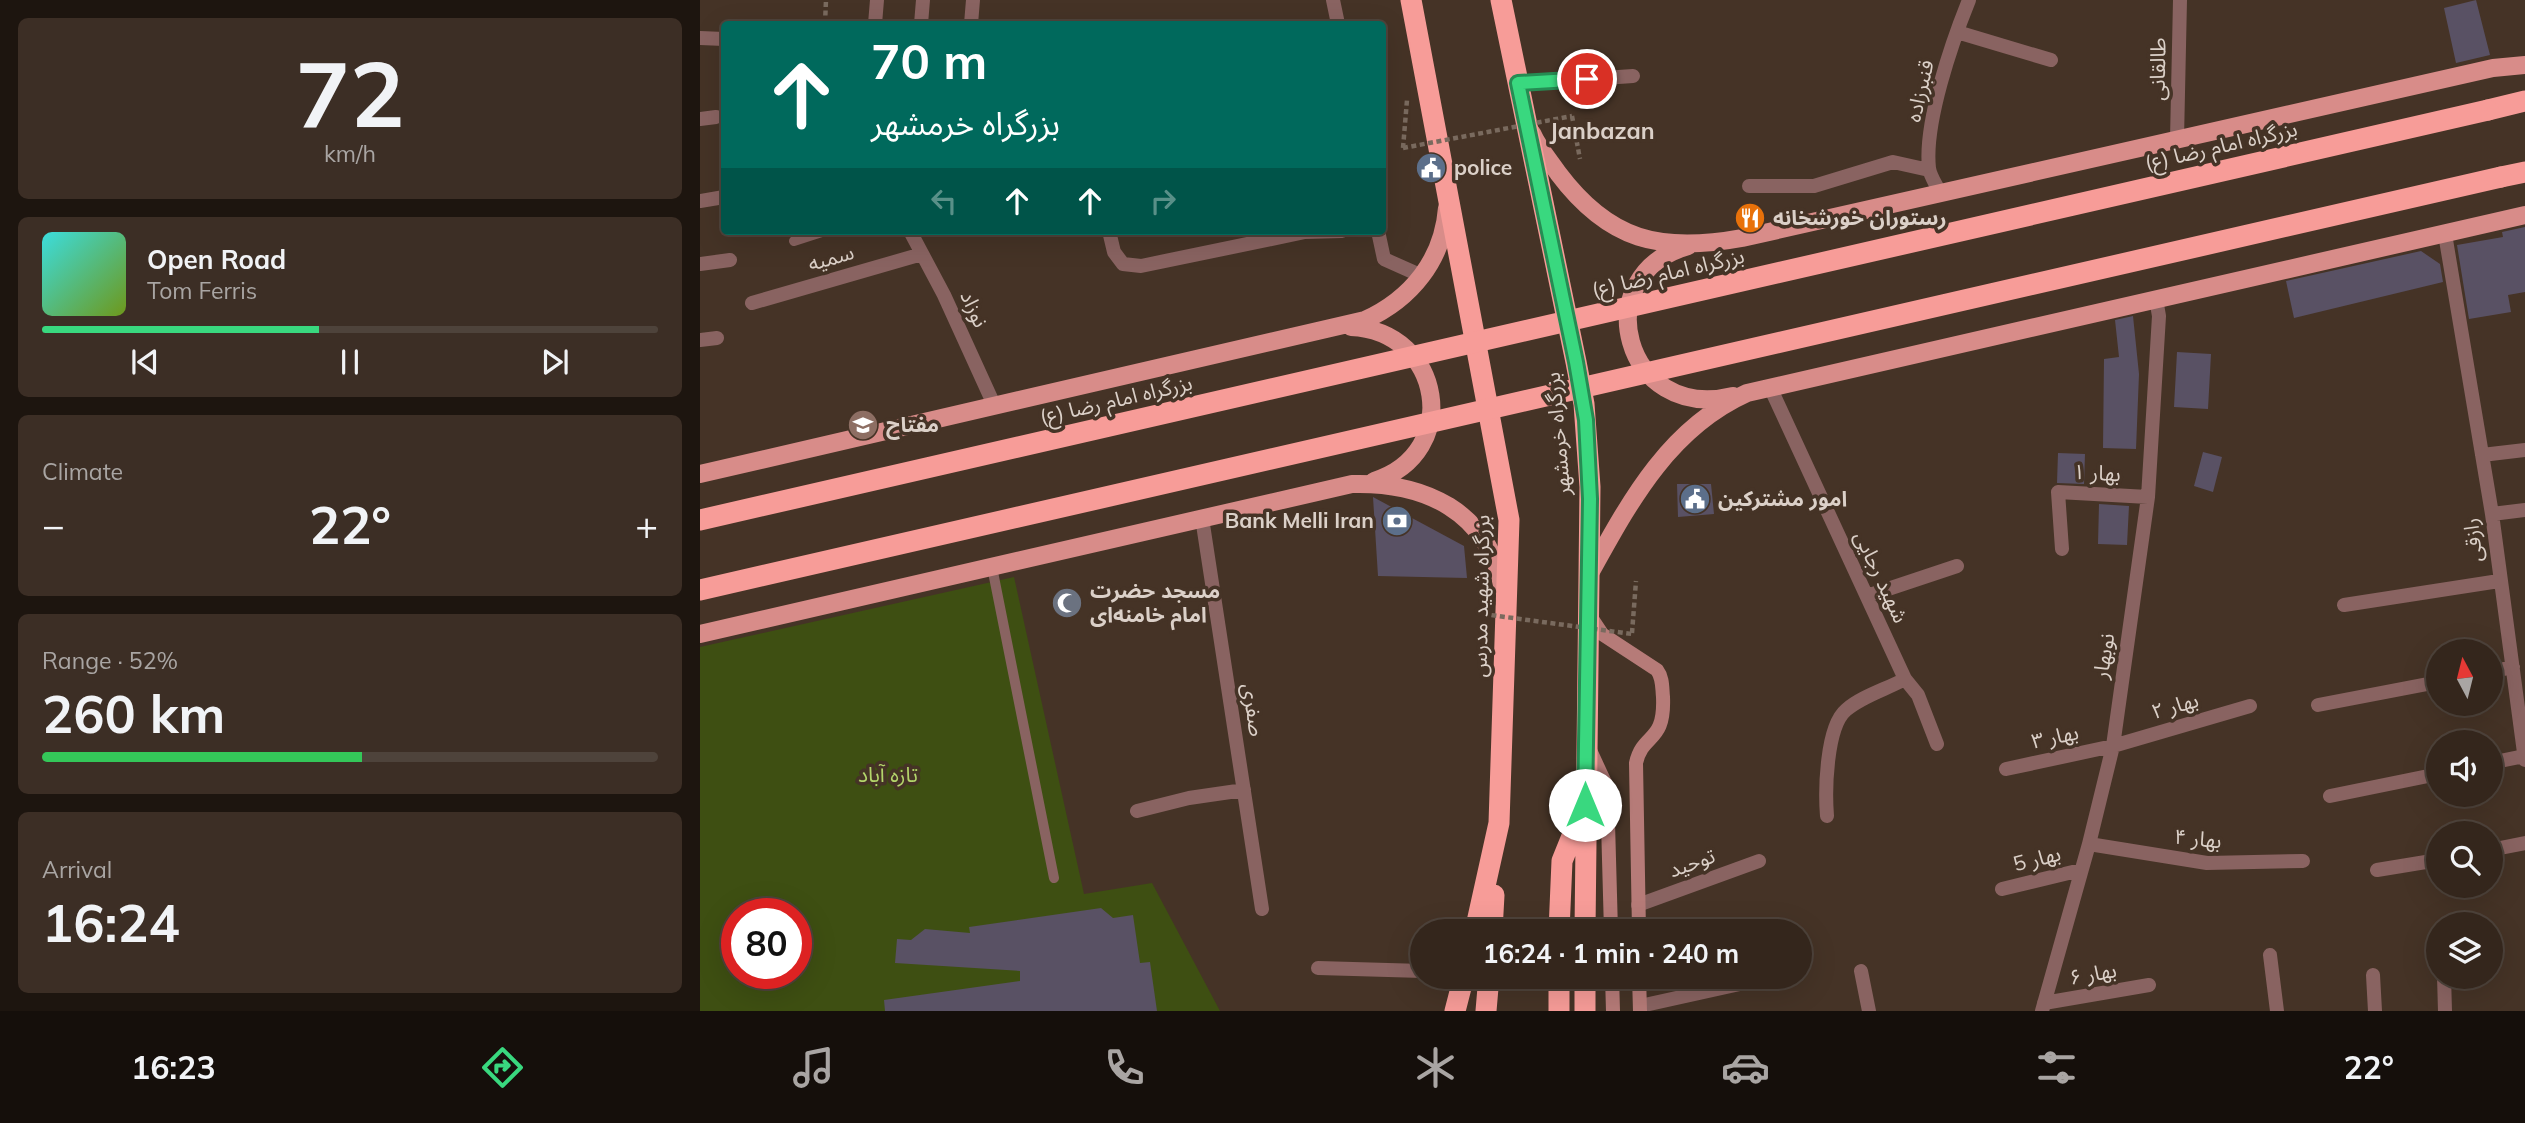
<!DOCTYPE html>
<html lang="en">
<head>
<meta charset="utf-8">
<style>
  body { margin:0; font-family:Mulish,"Noto Sans Arabic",sans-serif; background:#3c2e25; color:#f1f3f6; height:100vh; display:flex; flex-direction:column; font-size:26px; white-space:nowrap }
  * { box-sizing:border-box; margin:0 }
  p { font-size:23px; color:#a9a5a3 }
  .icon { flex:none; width:38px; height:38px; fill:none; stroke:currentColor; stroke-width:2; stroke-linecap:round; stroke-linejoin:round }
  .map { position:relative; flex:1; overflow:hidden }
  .sheet { display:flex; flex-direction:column; gap:18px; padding:18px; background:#1d150f; width:700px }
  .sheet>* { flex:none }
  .top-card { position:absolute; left:21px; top:21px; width:665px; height:214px; border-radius:7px; box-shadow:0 7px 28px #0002,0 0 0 2px #4e433b; background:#00695c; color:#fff; overflow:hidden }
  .needle { width:46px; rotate:353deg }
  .controls { position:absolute; left:1726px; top:639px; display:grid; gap:14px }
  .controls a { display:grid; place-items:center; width:77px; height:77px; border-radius:50%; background:#34261c; box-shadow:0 7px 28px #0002,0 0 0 2px #4e433b; font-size:35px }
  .speed { position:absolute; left:21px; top:898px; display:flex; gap:14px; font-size:35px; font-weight:700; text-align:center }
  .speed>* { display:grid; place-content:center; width:91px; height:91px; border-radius:50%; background:#34261c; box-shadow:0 7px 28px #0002,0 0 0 2px #4e433b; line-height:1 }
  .speed .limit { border:10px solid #d22; background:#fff; color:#111 }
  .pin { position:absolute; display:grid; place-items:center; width:60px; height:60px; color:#fff; margin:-30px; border:4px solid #fff; border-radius:50%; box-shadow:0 2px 7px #0007 }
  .me { position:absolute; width:77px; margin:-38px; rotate:0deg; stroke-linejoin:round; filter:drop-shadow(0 0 5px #0008) }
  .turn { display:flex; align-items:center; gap:24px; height:147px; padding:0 35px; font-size:32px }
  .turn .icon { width:91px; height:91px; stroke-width:2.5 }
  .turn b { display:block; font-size:49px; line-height:60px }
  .lanes { display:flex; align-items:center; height:66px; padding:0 35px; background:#0003; justify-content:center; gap:35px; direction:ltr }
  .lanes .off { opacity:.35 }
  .big { font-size:52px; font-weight:700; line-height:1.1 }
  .sheet .card { flex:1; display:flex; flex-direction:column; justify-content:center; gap:10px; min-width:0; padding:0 24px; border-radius:10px; background:#3c2e25 }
  .sheet .dial { align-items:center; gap:0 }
  .dial b { font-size:91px; line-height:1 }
  .song { display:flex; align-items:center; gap:21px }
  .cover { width:84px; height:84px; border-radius:10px; background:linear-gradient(135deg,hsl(180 70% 55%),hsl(80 70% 35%)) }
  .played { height:7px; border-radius:4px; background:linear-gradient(90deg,#39d87f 45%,#4e433b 45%) }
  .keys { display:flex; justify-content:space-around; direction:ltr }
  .heat { display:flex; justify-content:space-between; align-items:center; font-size:38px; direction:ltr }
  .charge { height:10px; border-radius:5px; background:linear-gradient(90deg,#34c759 52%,#4e433b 0) }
  .trip { position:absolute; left:710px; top:919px; width:402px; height:70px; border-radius:35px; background:#34261c; box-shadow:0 7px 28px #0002,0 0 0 2px #4e433b; font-weight:700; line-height:70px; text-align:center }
  .dock { display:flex; height:112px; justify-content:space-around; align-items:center; background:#150f0b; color:#a9a5a3 }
  .dock .icon { width:49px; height:49px }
  .dock .active { color:#39d87f }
  .dock b { font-size:32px; color:#f1f3f6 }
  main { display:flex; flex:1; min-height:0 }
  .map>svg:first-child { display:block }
  .green { fill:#3e4f12; fill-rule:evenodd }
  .building { fill:#595164 }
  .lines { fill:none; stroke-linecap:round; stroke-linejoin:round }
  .path { stroke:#796a5e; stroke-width:4.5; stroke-dasharray:5 3.5; stroke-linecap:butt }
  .lane { stroke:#896361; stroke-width:10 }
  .street { stroke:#896361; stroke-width:14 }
  .secondary { stroke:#b67b78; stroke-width:14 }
  .primary { stroke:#d88c89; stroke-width:18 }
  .highway { stroke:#f79c98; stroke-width:21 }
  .path-bridge { stroke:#796a5e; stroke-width:4.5; stroke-dasharray:5 3.5; stroke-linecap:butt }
  .highway-bridge { stroke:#f79c98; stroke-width:21 }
  .route-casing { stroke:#258c53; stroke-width:18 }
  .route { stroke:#39d87f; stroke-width:12 }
  .labels { text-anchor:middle; stroke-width:7; stroke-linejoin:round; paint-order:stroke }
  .street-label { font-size:21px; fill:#dbd0c8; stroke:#453326 }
  .poi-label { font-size:21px; font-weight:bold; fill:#dbd0c8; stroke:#453326; text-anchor:start }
  .park-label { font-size:21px; fill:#b3d56a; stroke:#453326 }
  .neighbourhood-label { font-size:23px; font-weight:bold; fill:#dbd0c8; stroke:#453326 }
</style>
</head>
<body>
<main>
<section class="sheet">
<div class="card dial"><b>72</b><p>km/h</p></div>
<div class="card">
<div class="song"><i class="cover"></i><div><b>Open Road</b><p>Tom Ferris</p></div></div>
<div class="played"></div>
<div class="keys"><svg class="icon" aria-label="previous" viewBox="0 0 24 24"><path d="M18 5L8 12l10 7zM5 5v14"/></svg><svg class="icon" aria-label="pause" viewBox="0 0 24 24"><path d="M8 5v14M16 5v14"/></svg><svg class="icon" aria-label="next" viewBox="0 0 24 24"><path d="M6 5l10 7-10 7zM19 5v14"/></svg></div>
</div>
<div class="card"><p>Climate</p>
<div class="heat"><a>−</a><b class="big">22°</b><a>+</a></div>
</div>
<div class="card"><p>Range · 52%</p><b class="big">260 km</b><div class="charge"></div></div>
<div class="card"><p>Arrival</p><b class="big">16:24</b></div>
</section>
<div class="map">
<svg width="1825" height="1011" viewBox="0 0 1825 1011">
  <rect width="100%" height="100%" fill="#453326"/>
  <path class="green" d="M 314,577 L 384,894 L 452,883 L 520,1011 L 0,1011 L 0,647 ZM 37,914 L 96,914 L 96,973 L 37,973 Z"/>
  <path class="building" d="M 1776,0 L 1790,55 L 1756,63 L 1744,8 Z
    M 1825,227 L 1825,292 L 1808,295 L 1811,312 L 1769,319 L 1757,245 L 1803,237 L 1802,232 Z
    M 1721,251 L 1740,264 L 1743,282 L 1594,318 L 1586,281 Z
    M 1433,316 L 1439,374 L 1436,449 L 1403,448 L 1404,359 L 1419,357 L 1415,320 Z
    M 1477,352 L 1511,354 L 1508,409 L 1474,407 Z
    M 1503,452 L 1522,457 L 1513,492 L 1494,486 Z
    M 1358,453 L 1385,454 L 1384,484 L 1357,483 Z
    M 977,484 L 1011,484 L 1014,514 L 978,517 Z
    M 673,497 L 764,546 L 767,578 L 678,576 Z
    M 1399,504 L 1429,506 L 1427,545 L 1398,544 Z
    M 401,908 L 413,918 L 433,915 L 440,963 L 450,962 L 457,1011 L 185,1011 L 184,1000 L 320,981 L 320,971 L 195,963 L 197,939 L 211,940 L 225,929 L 270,933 L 269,927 Z"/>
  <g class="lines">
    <path class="path" d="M 125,24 L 126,0
      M 872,116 L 880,159
      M 703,148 L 707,100
      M 781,590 L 782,610
      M 932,633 L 936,581"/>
    <path class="lane" d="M 94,241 L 125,231
      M 292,567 L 354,878"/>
    <path class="street" d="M 633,0 L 638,24
      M 175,24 L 177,0
      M 221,24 L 223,0
      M 271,24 L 273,0
      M 1257,32 L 1351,60
      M 0,38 L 24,39
      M 818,84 L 933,76
      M 0,119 L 16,117
      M 1477,139 L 1480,0
      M 1049,186 L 1114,186 L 1193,162 L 1229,170
      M 1240,193 C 1237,186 1230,176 1229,168 C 1224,123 1252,42 1269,0
      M 0,201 L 24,197
      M 210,231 L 244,295 L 295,407
      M 409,231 L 414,252 L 423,264 L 441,266 L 605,232 L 642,231
      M 678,231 L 684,259 L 722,276
      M 1745,234 L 1792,514 L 1825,760
      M 0,264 L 30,260
      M 52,303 L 222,254
      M 0,340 L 17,338
      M 1070,387 L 1205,679 L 1218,695 L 1237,744
      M 1782,455 L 1825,450
      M 1792,514 L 1825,510
      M 502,518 L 562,909
      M 1362,549 L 1358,492 L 1448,497
      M 1167,596 L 1257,566
      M 1644,605 L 1799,581
      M 1790,672 L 1813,667
      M 1618,705 L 1738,682
      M 1790,763 L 1824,756
      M 1306,769 L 1413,746 L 1550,706
      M 1630,796 L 1738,774
      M 437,811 L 489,798 L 544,790
      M 1127,816 C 1125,791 1126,727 1146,710 C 1162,696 1187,689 1205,679
      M 1389,844 L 1507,863 L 1603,861
      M 1790,850 L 1825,843
      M 1677,870 L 1738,860
      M 1302,889 L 1381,870
      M 938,905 L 1059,861
      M 1570,955 L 1577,1011
      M 618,968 L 723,971
      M 1161,971 L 1169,1011
      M 1673,975 L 1675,1011
      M 1744,976 L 1745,1011
      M 1344,1003 L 1449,985
      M 940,1006 L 1076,976
      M 1342,1011 L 1389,844 L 1413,746 L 1448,497 L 1459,316 L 1456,299"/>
    <path class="secondary" d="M 890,616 L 902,634 L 957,670 C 963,678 962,687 963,697 C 965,744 943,732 936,763 L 939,931
      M 889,748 L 907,787 L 911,931
      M 912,976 L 913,1011
      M 939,976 L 940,1011"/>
    <path class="primary" d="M 832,133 C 838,147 849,160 858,173 C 909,241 960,253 1042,238 L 1793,68 L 1825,65
      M 988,246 C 885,275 924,423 1033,396
      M 651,327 C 743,331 763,453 674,481
      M 0,474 L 665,320 C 711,299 743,260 747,208
      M 888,577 C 928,505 967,429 1047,393 L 1825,215
      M 0,634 L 652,484 C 725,482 788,511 803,589"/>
    <path class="highway" d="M 711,0 L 809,520 L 799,823 L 775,931
      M 801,0 L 876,362 L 884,404 L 890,487 L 885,931
      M 1788,110 L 1825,101
      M 1801,177 L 1825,172
      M 792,931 L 794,895
      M 859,931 L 862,861 L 881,814
      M 755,1011 L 764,976
      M 786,1011 L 789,976
      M 859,1011 L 859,976
      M 885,1011 L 885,976"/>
    <path class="path-bridge" d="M 703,148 L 872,116
      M 783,614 L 932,634"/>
    <path class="highway-bridge" d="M 0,520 L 1788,110
      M 0,590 L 1801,177"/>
  </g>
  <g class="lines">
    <g class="route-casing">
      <path id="route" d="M 885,805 L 890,499 L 886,420 L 876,362 L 818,83 L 887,79"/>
    </g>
    <use href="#route" class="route"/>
  </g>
  <defs>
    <g id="civic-disc" transform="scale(1.575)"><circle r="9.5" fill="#5c6f8a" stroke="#453326"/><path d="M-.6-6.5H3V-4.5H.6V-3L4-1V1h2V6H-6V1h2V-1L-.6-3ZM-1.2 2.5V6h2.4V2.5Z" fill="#fff"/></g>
    <g id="restaurant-disc" transform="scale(1.575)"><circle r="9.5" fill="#e8710a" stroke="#453326"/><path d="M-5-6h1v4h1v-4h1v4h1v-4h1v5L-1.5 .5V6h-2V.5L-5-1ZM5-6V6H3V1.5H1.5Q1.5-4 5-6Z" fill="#fff"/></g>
    <g id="school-disc" transform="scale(1.575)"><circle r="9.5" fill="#8d6e63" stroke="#453326"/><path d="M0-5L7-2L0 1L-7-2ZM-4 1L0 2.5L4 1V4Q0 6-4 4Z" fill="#fff"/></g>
    <g id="bank-disc" transform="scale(1.575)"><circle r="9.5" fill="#5c6f8a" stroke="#453326"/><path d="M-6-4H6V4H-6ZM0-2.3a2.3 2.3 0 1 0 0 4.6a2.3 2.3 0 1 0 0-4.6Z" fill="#fff"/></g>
    <g id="mosque-disc" transform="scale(1.575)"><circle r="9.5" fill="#6b7280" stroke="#453326"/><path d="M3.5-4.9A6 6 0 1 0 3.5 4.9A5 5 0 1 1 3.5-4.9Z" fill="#fff"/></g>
  </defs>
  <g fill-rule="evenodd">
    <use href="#civic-disc" x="731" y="168"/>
    <use href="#restaurant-disc" x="1050" y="218"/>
    <use href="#school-disc" x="163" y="425"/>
    <use href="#civic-disc" x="995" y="499"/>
    <use href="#bank-disc" x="697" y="521"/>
    <use href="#mosque-disc" x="367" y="603"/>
  </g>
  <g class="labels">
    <g class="street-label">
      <text transform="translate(1458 69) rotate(-89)" y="7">طالقانی</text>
      <text transform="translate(1220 91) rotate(-77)" y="7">قنبرزاده</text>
      <text transform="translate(1521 146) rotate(-13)" y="7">بزرگراه امام رضا (ع)</text>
      <text transform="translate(131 258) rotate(-16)" y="7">سمیه</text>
      <text transform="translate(968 273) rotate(-13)" y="7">بزرگراه امام رضا (ع)</text>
      <text transform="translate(274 309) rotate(65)" y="7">نوزاد</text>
      <text transform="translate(416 400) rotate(-13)" y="7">بزرگراه امام رضا (ع)</text>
      <text transform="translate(858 434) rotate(-95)" y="7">بزرگراه خرمشهر</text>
      <text transform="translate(1397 473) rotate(3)" y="7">بهار ۱</text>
      <text transform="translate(1773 540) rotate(-96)" y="7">رازقی</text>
      <text transform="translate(1181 577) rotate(65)" y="7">شهید رجایی</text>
      <text transform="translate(781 596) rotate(-89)" y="7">بزرگراه شهید مدرس</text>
      <text transform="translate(1404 656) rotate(-81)" y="7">نوبهار</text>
      <text transform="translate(1475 706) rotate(-16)" y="7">بهار ۲</text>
      <text transform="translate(553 710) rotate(81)" y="7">صفری</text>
      <text transform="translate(1355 737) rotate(-12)" y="7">بهار ۳</text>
      <text transform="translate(1498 839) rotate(6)" y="7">بهار ۴</text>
      <text transform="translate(1337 859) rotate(-14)" y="7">بهار 5</text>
      <text transform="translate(992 863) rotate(-20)" y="7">توحید</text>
      <text transform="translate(1393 974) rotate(-10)" y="7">بهار ۶</text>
    </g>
    <g class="poi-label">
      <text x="754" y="175">police</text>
      <text x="1073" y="225">رستوران خورشخانه</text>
      <text x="186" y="432">مفتاح</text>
      <text x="1018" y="506">امور مشترکین</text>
      <text x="674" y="528" text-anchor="end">Bank Melli Iran</text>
      <text x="390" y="598">مسجد حضرت<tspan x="390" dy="24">امام خامنه‌ای</tspan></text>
    </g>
    <g class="park-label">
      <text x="188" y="782">تازه آباد</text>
    </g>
    <g class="neighbourhood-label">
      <text x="902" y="139">Janbazan</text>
    </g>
  </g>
</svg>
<div class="controls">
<a><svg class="needle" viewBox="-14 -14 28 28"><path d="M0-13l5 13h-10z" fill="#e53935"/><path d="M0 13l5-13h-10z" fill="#a9a5a3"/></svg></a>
<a><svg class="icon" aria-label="sound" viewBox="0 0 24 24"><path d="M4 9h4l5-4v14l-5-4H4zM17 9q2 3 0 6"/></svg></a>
<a><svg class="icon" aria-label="search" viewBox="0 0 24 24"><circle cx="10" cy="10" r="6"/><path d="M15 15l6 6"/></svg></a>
<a><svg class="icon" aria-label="layers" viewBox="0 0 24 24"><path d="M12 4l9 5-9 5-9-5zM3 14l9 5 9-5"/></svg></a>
</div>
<div class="speed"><div class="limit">80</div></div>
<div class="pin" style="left:887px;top:79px;background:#d93025"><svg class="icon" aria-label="arrive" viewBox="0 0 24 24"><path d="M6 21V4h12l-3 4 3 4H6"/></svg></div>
<svg class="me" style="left:885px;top:805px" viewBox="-20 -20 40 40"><circle r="19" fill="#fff"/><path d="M0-13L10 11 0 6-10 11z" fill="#39d87f"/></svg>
<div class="trip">16:24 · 1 min · 240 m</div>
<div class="top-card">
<div class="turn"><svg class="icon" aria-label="ahead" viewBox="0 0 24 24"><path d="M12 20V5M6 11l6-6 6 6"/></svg><div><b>70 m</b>بزرگراه خرمشهر</div></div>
<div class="lanes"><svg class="icon off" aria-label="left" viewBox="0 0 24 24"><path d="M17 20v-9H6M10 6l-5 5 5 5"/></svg><svg class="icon" aria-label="ahead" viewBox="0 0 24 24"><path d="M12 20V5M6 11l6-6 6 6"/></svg><svg class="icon" aria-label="ahead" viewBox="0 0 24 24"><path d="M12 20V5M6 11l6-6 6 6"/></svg><svg class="icon off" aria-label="right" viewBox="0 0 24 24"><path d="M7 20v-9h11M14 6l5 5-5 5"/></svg></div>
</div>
</div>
</main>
<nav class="dock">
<b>16:23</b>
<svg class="icon active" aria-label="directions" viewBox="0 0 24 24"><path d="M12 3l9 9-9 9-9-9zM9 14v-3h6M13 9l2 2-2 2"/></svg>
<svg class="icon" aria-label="music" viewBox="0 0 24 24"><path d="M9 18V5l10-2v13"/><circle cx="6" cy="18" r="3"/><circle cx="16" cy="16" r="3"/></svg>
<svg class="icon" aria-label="phone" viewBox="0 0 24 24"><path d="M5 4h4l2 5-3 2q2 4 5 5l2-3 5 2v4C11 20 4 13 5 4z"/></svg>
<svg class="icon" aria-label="climate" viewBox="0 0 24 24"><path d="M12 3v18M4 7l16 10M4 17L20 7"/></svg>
<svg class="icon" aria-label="car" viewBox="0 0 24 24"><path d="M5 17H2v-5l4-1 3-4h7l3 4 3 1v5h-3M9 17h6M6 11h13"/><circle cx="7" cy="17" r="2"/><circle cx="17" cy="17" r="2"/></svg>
<svg class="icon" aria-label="filters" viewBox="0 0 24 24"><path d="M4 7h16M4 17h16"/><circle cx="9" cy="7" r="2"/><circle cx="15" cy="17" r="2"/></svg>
<b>22°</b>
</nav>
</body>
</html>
